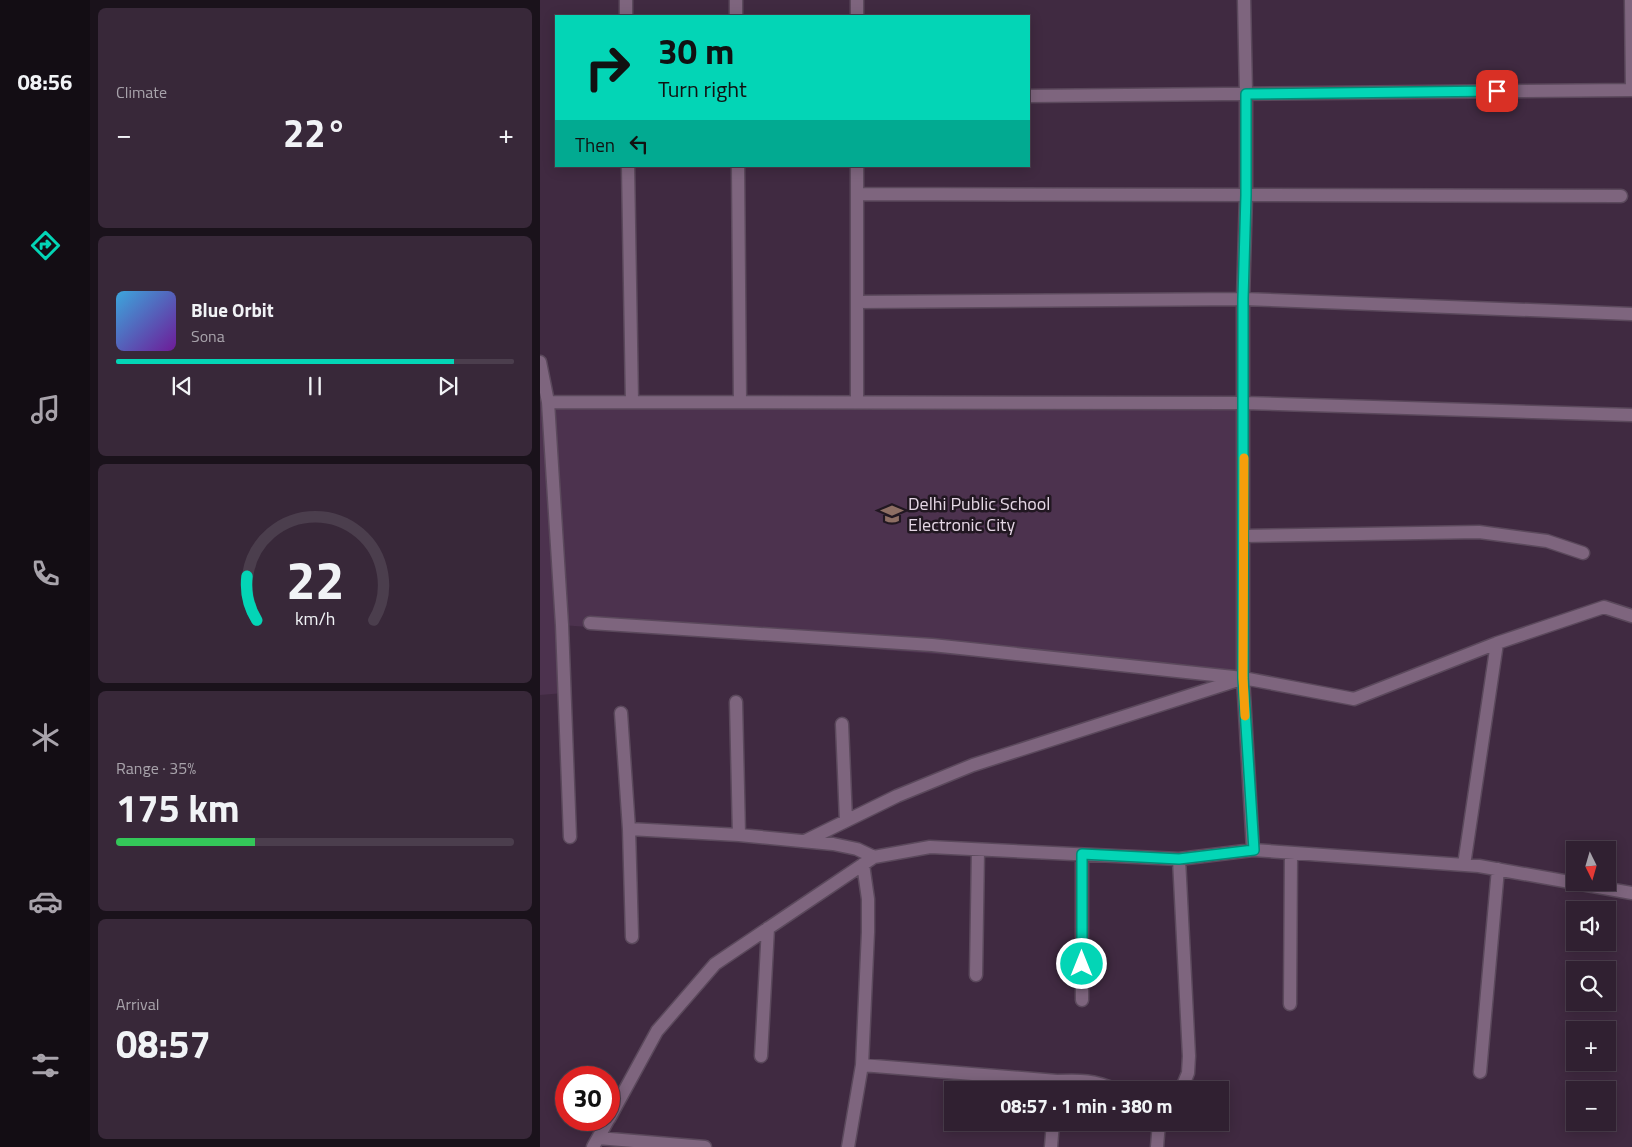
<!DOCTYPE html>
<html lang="en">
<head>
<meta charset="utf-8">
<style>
  body { margin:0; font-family:"Titillium Web",sans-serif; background:#382839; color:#f1f3f6; height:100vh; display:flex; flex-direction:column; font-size:19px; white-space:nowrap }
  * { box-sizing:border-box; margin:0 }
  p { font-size:16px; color:#a8a3ab }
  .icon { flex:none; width:28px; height:28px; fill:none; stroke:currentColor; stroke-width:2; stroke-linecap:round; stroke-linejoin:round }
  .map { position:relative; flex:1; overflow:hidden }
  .details { display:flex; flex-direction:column; gap:8px; padding:8px; background:#1a121b; width:450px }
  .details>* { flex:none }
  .guide { position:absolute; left:15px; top:15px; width:475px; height:152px; border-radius:0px; box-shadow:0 2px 12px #0003,0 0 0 1px #4b3e4d; background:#03d5b6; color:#111; overflow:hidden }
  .needle { width:32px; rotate:175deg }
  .controls { position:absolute; left:1026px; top:841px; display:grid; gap:10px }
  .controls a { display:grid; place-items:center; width:50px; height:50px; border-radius:0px; background:#302031; box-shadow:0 2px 12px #0003,0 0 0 1px #4b3e4d; font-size:25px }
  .speed { position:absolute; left:15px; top:1066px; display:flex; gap:10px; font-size:25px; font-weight:700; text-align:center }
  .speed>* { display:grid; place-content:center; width:65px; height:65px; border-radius:50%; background:#302031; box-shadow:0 2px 12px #0003,0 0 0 1px #4b3e4d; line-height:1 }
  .speed .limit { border:8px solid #d22; background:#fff; color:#111 }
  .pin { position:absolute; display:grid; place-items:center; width:42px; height:42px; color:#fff; margin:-21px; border-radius:10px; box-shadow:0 2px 8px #0006 }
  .me { position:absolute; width:55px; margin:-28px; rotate:0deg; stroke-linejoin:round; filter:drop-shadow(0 0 4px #0008) }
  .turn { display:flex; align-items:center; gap:18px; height:105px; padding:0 20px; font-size:22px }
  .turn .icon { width:65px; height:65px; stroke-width:2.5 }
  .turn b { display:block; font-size:35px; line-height:42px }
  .then { display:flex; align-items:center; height:48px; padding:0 20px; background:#0003; gap:10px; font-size:19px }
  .big { font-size:38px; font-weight:700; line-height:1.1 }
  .details .card { flex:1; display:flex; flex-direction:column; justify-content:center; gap:8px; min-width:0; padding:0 18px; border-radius:8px; background:#382839 }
  .details .dial { align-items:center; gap:0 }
  .dial svg { height:130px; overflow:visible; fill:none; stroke:#4b3e4d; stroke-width:7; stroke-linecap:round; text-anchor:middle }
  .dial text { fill:#f1f3f6; stroke:none }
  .song { display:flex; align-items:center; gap:15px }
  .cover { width:60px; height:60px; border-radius:8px; background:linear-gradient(135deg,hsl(200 70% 55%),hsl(280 70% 35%)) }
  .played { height:5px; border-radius:2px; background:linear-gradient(90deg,#03d5b6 85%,#4b3e4d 85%) }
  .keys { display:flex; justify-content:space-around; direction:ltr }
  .heat { display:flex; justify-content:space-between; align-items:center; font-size:28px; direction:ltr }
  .charge { height:8px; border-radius:4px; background:linear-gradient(90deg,#34c759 35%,#4b3e4d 0) }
  .trip { position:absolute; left:404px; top:1081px; width:285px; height:50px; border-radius:0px; background:#302031; box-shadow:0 2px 12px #0003,0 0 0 1px #4b3e4d; font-weight:700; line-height:50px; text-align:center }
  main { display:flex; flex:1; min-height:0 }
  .menu { display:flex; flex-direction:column; width:90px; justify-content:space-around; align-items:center; background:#130d14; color:#a8a3ab }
  .menu .icon { width:35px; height:35px }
  .menu .on { color:#03d5b6 }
  .menu b { font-size:22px; color:#f1f3f6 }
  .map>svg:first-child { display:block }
  .built { fill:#4c324e }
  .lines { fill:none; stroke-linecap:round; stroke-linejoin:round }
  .minor-casing { stroke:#5b495c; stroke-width:15 }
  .minor { stroke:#7e657e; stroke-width:12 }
  .route-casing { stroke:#028a76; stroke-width:12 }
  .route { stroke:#03d5b6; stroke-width:9 }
  .slow { stroke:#f59e0b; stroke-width:9 }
  .labels { text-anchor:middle; stroke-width:5; stroke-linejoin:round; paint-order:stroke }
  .poi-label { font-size:18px; fill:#e5d7e5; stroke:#211721; text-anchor:start }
</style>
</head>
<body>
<main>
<nav class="menu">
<b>08:56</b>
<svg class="icon on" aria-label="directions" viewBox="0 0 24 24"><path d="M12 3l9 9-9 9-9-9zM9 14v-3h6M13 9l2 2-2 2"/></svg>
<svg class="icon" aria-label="music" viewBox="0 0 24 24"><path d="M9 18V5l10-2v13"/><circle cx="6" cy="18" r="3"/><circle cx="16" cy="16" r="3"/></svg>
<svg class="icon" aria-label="phone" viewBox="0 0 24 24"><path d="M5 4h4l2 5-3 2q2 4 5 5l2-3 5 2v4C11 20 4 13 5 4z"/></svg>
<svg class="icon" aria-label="climate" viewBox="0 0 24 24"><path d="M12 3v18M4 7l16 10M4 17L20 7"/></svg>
<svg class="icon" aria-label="car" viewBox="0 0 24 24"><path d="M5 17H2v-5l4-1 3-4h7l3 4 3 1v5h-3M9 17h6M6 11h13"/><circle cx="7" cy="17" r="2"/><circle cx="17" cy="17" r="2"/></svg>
<svg class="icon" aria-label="filters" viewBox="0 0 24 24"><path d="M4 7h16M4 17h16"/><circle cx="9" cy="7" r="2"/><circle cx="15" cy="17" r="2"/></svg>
</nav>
<section class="details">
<div class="card"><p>Climate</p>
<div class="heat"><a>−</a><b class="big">22°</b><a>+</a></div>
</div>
<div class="card">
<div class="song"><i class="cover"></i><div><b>Blue Orbit</b><p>Sona</p></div></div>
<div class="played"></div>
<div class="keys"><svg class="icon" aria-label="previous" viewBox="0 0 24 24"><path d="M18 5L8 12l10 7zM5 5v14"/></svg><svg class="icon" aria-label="pause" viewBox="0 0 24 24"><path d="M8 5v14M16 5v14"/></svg><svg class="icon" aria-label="next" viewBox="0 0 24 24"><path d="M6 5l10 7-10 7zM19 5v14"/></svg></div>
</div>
<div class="card dial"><svg viewBox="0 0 100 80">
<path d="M14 69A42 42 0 1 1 86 69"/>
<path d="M14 69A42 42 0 0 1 8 42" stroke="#03d5b6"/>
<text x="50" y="56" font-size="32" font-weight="700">22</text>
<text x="50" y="72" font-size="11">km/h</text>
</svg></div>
<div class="card"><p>Range · 35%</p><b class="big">175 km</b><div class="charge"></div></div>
<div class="card"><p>Arrival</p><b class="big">08:57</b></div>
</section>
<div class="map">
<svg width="1092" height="1147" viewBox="0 0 1092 1147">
  <rect width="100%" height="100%" fill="#402a41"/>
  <path class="built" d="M 0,362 L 8,402 L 704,403 L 703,678 L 22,625 L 24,693 L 0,695 Z"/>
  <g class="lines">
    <g class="minor-casing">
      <path id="minor" d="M 86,0 L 86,16
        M 196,0 L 196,16
        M 317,0 L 317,16
        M 704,0 L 706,93 L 706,195 L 703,299 L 703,678 L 713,850
        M 489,96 L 1092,90 L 1091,0
        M 88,166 L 92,402
        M 198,166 L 200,402
        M 317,194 L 1081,196
        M 317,302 L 703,299 L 1092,314
        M 0,362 L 8,402 L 704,403 L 1092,415
        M 8,402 L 22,625 L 30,837
        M 317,402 L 317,166
        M 703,536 L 939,532 L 1007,541 L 1043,553
        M 50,623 L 392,645 L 703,678 L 814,699 L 957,643
        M 196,702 L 199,835
        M 81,713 L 89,829 L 92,937
        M 302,724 L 306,821
        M 89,829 L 199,835 L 293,844 L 317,849 L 334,857
        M 265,841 L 357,796 L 433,765 L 698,680
        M 639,859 L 649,1056 L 648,1073 L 641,1090
        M 924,865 L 957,643 L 1064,607 L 1092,616
        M 436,975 L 438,850
        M 542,1000 L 542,855
        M 750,1004 L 751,853
        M 221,1056 L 228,928
        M 322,1065 L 517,1081 C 540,1080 555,1080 576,1090
        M 940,1072 L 958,869
        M 69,1119 L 117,1031 L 175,964 L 334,857 L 390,847 L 639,859 L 713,850 L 939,866 L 1092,893
        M 58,1138 L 165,1147
        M 53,1147 L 68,1120
        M 308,1147 L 322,1065 L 328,932 L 328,899 L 323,864
        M 511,1147 L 513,1122
        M 617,1147 L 619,1122"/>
    </g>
    <use href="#minor" class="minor"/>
  </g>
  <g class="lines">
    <g class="route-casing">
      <path id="route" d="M 542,964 L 542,854 L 639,859 L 714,850 L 703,678 L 703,299 L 706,195 L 706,94 L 957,91"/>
    </g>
    <use href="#route" class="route"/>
    <path class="slow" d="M 704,458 L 703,678 L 705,716"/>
  </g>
  <defs>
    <g id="school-bare" transform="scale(1.725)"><path d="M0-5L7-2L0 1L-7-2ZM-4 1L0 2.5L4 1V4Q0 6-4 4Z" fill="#8d6e63" stroke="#211721" stroke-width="2.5" paint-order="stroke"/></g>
  </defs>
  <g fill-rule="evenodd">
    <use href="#school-bare" x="352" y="514"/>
  </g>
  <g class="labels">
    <g class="poi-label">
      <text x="368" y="510">Delhi Public School<tspan x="368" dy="21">Electronic City</tspan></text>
    </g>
  </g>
</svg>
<div class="controls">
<a><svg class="needle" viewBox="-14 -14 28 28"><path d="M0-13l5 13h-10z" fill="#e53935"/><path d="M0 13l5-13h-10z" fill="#a8a3ab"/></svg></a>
<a><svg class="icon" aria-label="sound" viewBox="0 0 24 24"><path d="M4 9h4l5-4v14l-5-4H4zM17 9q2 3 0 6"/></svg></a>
<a><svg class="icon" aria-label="search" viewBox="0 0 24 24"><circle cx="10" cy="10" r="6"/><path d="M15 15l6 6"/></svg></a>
<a>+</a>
<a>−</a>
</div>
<div class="speed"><div class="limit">30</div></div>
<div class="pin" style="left:957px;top:91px;background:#d93025"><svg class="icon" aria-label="arrive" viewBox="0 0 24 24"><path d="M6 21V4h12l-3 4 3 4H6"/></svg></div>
<svg class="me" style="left:542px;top:964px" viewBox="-20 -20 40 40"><circle r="17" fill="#03d5b6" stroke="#fff" stroke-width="3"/><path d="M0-11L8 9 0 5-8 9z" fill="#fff"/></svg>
<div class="trip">08:57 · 1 min · 380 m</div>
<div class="guide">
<div class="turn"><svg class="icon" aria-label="right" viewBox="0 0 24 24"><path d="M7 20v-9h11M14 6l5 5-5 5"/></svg><div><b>30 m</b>Turn right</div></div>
<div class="then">Then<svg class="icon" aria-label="left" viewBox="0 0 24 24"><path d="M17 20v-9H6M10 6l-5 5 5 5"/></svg></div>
</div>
</div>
</main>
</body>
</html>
